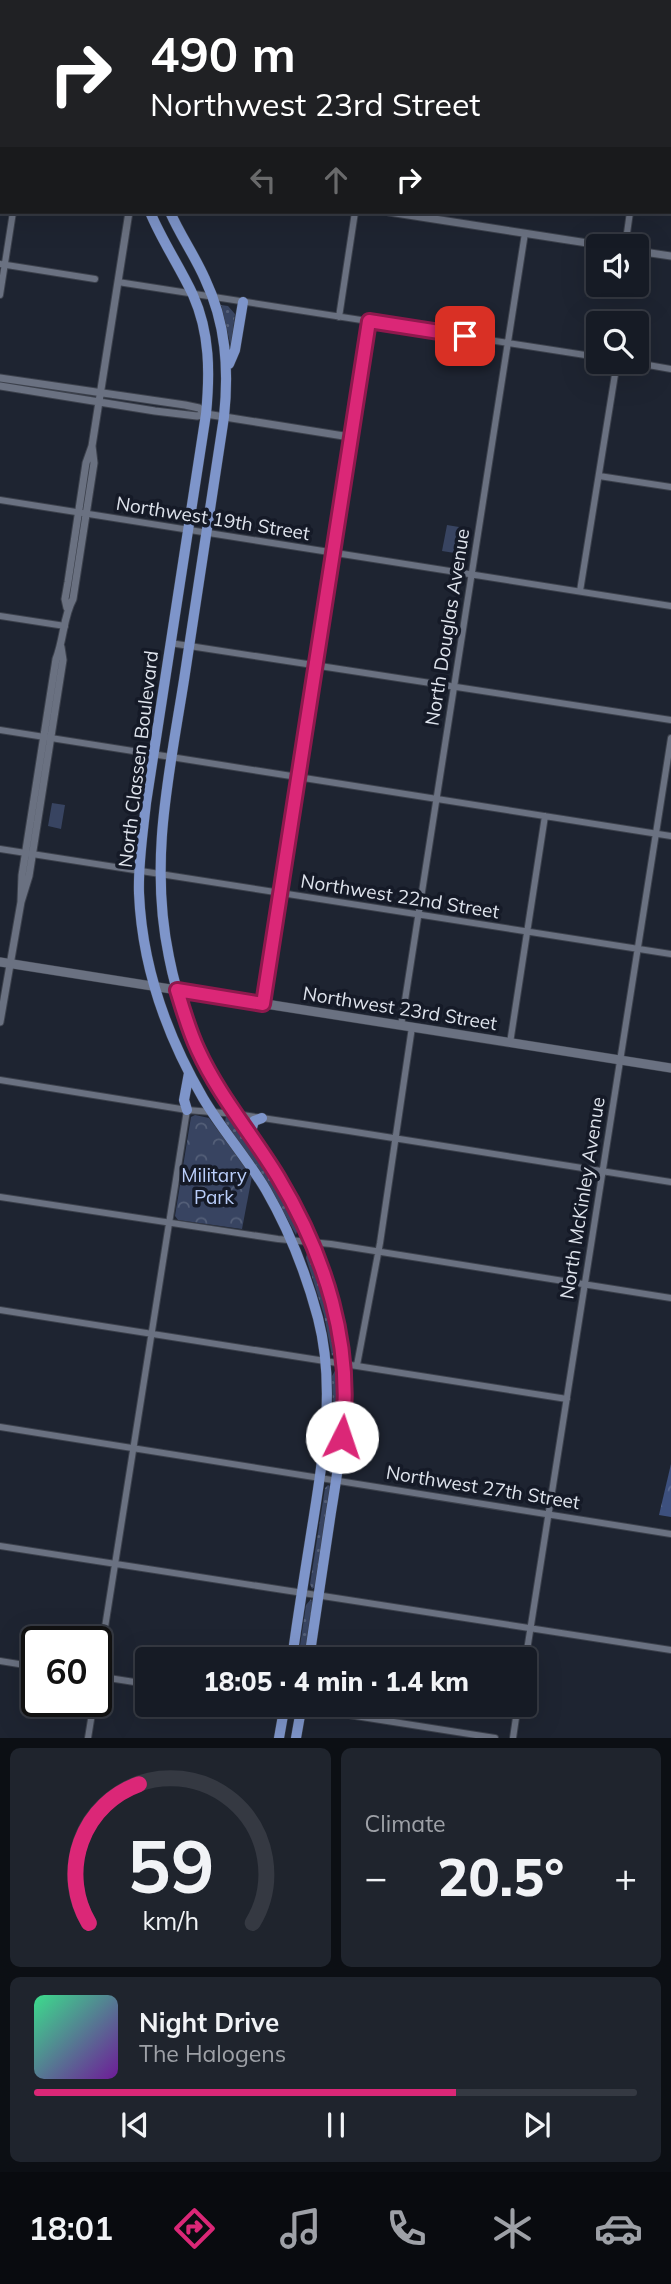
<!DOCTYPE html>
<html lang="en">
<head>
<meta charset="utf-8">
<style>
  body { margin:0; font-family:Mulish,sans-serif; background:#1f242d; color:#f1f3f6; height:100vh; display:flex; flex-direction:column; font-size:26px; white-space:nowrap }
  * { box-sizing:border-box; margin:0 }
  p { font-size:23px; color:#9ea1a7 }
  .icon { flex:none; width:38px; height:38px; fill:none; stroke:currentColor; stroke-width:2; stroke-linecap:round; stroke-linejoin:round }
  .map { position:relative; height:1738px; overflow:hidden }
  .sheet { display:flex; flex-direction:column; gap:10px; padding:10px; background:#0c0f14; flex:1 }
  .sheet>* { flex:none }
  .top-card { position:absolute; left:0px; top:0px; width:672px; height:214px; box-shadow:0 7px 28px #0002,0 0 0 2px #353942; background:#202124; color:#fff; overflow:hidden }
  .tools { position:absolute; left:586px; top:234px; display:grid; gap:14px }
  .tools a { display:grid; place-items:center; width:63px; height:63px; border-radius:7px; background:#161b25; box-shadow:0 7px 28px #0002,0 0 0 2px #353942; font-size:35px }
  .speed { position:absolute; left:21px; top:1626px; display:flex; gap:14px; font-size:35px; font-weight:700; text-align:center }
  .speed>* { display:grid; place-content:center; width:91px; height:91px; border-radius:50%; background:#161b25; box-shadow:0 7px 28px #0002,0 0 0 2px #353942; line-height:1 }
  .speed .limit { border:4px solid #111; border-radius:10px; background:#fff; color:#111 }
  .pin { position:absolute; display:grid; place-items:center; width:60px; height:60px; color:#fff; margin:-30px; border-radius:14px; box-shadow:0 4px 10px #0006 }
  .me { position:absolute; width:77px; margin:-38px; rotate:4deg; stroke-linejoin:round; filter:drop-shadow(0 0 5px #0008) }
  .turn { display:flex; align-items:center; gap:24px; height:147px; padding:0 35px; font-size:32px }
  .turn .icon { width:91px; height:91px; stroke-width:2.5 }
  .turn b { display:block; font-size:49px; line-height:60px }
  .lanes { display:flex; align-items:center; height:66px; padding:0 35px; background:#0003; justify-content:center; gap:35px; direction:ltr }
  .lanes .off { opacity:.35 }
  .big { font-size:52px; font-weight:800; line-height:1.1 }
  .sheet .tile { flex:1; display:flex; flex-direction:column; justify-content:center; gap:10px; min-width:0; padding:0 24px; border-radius:10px; background:#1f242d }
  .sheet .dial { align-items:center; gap:0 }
  .dial svg { height:182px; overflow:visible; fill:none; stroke:#353942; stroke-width:7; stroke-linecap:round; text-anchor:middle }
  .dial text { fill:#f1f3f6; stroke:none }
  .song { display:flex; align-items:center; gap:21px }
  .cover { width:84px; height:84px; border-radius:10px; background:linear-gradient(135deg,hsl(150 70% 55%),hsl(280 70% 35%)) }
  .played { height:7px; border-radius:4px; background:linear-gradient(90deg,#db2777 70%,#353942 70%) }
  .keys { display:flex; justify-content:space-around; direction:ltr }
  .heat { display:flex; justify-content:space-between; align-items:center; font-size:38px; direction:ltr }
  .sheet .tiles { flex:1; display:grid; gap:10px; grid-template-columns:1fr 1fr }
  .tile:last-child { grid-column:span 2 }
  .trip { position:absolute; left:135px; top:1647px; width:402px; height:70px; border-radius:7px; background:#161b25; box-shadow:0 7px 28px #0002,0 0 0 2px #353942; font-weight:800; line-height:70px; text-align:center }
  .tabs { display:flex; height:112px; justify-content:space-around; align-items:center; background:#090b0f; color:#9ea1a7 }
  .tabs .icon { width:49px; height:49px }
  .tabs .selected { color:#db2777 }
  .tabs b { font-size:32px; color:#f1f3f6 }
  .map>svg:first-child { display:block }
  .grass { fill:url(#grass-dots) }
  .forest { fill:url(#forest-crowns) }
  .park { fill:url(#park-crowns) }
  .garden { fill:#384461 }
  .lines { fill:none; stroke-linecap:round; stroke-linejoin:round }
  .minor-casing { stroke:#3c414c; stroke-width:8 }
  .tertiary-casing { stroke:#3c414c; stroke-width:9 }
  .secondary-casing { stroke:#3c414c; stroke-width:10 }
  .primary-casing { stroke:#3c414c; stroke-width:11 }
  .minor { stroke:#6a7181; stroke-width:6 }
  .tertiary { stroke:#6a7181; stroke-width:7 }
  .secondary { stroke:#6a7181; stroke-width:9 }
  .primary { stroke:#7e95ca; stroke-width:10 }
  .route-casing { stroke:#8e194d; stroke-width:18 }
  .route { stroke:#db2777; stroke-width:12 }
  .labels { text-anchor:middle; stroke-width:7; stroke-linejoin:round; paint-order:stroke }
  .street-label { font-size:19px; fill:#dfe4ed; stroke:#151a27 }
  .park-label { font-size:19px; fill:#bacefa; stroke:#151a27 }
</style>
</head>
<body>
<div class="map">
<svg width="671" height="1738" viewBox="0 0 671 1738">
  <defs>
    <pattern id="grass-dots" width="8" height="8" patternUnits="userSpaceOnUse" patternTransform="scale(1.75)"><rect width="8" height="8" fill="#384461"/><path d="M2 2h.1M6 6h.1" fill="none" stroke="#545f78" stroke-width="1.8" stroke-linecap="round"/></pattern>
    <pattern id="forest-crowns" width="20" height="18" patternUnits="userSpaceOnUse" patternTransform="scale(1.75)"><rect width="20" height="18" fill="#3d507e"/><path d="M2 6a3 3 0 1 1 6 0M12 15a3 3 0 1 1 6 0" fill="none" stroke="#596991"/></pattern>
    <pattern id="park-crowns" width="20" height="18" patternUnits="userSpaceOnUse" patternTransform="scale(1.75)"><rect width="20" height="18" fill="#384461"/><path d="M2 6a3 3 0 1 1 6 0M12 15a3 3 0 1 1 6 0" fill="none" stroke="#545f78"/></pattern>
  </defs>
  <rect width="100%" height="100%" fill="#1e2431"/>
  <path class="grass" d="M 221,305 L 228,306 L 235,314 L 231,347 Z
    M 226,1116 L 259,1155 L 299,1224 L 296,1235 L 269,1186 L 225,1122 Z
    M 308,1249 L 310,1249 C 322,1281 336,1314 337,1349 L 332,1356 L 324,1315 L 306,1258 Z
    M 340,1367 L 341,1415 L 334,1471 L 331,1474 L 328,1470 L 333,1420 L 332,1376 L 336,1369 Z
    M 328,1485 L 331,1487 L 315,1587 L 312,1589 L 310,1584 L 325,1488 Z
    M 311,1599 L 313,1606 L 305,1659 L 298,1659 L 306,1605 Z"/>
  <path class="forest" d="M 671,1464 L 671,1517 L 659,1515 Z"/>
  <path class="park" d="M 195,1115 L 209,1118 L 252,1176 L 242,1229 L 178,1220 L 175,1216 L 191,1117 Z"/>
  <path class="garden" d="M 447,525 L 465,528 L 461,554 L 442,551 Z
    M 52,803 L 65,805 L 61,829 L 48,826 Z"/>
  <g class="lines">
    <g class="minor-casing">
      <path id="minor" d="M 657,0 L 668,2
        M 344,2 L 344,0
        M 465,2 L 465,0
        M 670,116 L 671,116
        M 0,150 L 2,150
        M 625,247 L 630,212
        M 0,264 L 95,279
        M 118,282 L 598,357
        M 0,295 L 13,212
        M 339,317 L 355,212
        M 631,362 L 671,369
        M 599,476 L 671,487
        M 0,500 L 671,606
        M 580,591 L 617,362
        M 0,616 L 65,626
        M 170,643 L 671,720
        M 0,730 L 671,836
        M 0,849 L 671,954
        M 263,1004 L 369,321
        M 401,1026 L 525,233
        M 510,1043 L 545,816
        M 0,1080 L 187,1110 L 236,1114 L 349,1131 L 671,1182
        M 0,1197 L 278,1239 L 331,1244 L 671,1298
        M 0,1310 L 567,1399
        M 357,1365 L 380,1243 L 412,1027
        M 0,1427 L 671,1534
        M 0,1546 L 671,1650
        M 0,1661 L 37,1667
        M 525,1663 L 671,738
        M 96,1676 L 147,1684
        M 96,1684 L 187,1110
        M 279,1704 L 495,1738
        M 88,1738 L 94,1701
        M 513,1738 L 518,1704"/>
    </g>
    <g class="tertiary-casing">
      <path id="tertiary" d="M 55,2 L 55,0
        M 0,28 L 2,29
        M 389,212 L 613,247
        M 637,251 L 671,256
        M 0,378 L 185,405 L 199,408 L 206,414
        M 0,386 L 155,411 L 197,416 L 206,414 L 350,437
        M 67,608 L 65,599 L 68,582 L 86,463 L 92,446 L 129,212
        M 21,902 L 22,875 L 56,659 C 64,639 63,617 73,599 L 94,463 L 92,446
        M 0,1022 L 21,902 L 29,876 L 63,660 L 61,647"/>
    </g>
    <g class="secondary-casing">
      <path id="secondary" d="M 0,962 L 671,1068"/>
    </g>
    <g class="primary-casing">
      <path id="primary" d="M 158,2 L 158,0
        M 173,2 L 173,0
        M 150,212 C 162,241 180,267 193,295 C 210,333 210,373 206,414 L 146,803 C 143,832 138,863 139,893 C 142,965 167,1036 203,1098 C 222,1130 247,1158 266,1190 C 289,1230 306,1273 318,1318 C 336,1387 323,1459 312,1528 C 305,1572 298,1615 292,1659
        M 170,212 C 180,235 195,256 205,279 C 226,323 229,369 224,417 C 211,505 197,592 184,680 C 169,775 149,861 169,957 C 178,1003 195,1048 219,1089 C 242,1126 270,1159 290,1198 C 318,1249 339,1305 344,1363 C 348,1413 339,1462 331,1512 C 324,1561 316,1610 309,1659
        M 229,364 L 235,350 L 243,302
        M 187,1110 L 184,1100 L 189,1073
        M 250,1135 L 254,1121 L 262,1118
        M 279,1738 L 285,1704
        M 296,1738 L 302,1704"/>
    </g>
    <use href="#minor" class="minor"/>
    <use href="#tertiary" class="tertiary"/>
    <use href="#secondary" class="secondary"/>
    <use href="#primary" class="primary"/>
  </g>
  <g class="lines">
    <g class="route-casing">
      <path id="route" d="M 342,1437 C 354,1345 325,1255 278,1177 C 252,1134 219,1096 198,1050 C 189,1031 183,1010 177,990 L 263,1004 L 369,321 L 465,336"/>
    </g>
    <use href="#route" class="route"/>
  </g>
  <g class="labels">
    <g class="street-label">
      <text transform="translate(213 518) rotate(9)" y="7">Northwest 19th Street</text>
      <text transform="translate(447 627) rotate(-81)" y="7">North Douglas Avenue</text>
      <text transform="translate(138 759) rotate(-83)" y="7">North Classen Boulevard</text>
      <text transform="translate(400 896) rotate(9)" y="7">Northwest 22nd Street</text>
      <text transform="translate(400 1008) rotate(9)" y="7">Northwest 23rd Street</text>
      <text transform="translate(582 1198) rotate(-81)" y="7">North McKinley Avenue</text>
      <text transform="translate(483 1487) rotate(9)" y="7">Northwest 27th Street</text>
    </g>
    <g class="park-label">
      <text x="214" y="1182">Military<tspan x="214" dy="22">Park</tspan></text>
    </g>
  </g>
</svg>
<div class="tools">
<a><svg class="icon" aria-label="sound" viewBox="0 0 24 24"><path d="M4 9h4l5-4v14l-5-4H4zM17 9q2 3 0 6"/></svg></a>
<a><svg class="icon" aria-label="search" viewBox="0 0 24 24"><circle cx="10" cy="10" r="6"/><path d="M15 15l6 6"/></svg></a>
</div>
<div class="speed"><div class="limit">60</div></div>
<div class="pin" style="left:465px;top:336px;background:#d93025"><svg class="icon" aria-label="arrive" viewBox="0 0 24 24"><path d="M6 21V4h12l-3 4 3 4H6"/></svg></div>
<svg class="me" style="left:342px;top:1437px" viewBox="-20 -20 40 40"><circle r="19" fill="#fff"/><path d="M0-13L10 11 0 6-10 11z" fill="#db2777"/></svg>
<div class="trip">18:05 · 4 min · 1.4 km</div>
<div class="top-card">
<div class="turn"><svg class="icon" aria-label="right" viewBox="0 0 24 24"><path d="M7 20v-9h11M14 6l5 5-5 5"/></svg><div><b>490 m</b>Northwest 23rd Street</div></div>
<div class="lanes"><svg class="icon off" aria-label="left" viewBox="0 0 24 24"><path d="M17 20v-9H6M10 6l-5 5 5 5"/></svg><svg class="icon off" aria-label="ahead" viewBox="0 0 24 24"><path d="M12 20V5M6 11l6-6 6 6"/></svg><svg class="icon" aria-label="right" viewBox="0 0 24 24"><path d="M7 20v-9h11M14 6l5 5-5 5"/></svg></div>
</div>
</div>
<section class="sheet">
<div class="tiles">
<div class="tile dial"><svg viewBox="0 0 100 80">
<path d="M14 69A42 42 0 1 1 86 69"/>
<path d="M14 69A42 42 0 0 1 36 8" stroke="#db2777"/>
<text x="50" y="56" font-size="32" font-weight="700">59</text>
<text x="50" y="72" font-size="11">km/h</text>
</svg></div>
<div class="tile"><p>Climate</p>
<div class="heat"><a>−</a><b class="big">20.5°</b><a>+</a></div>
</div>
<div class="tile">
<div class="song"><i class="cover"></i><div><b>Night Drive</b><p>The Halogens</p></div></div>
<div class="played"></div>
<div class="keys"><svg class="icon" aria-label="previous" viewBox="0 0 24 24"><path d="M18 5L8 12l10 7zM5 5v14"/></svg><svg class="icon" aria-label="pause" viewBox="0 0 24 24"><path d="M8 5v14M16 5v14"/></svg><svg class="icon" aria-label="next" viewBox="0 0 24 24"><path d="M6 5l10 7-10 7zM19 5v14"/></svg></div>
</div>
</div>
</section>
<nav class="tabs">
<b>18:01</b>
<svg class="icon selected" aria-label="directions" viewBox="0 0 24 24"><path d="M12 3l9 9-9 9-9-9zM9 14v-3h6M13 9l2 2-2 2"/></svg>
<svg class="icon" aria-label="music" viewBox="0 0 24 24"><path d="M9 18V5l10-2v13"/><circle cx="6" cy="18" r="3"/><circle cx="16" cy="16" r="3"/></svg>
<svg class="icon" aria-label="phone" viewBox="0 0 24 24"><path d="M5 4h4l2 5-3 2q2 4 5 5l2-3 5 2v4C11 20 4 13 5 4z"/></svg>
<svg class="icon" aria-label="climate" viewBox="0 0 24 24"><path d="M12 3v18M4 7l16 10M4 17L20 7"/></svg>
<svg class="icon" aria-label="car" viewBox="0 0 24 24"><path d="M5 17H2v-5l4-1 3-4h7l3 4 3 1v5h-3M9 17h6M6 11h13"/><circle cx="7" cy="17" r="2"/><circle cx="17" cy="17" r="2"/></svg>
</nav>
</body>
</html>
